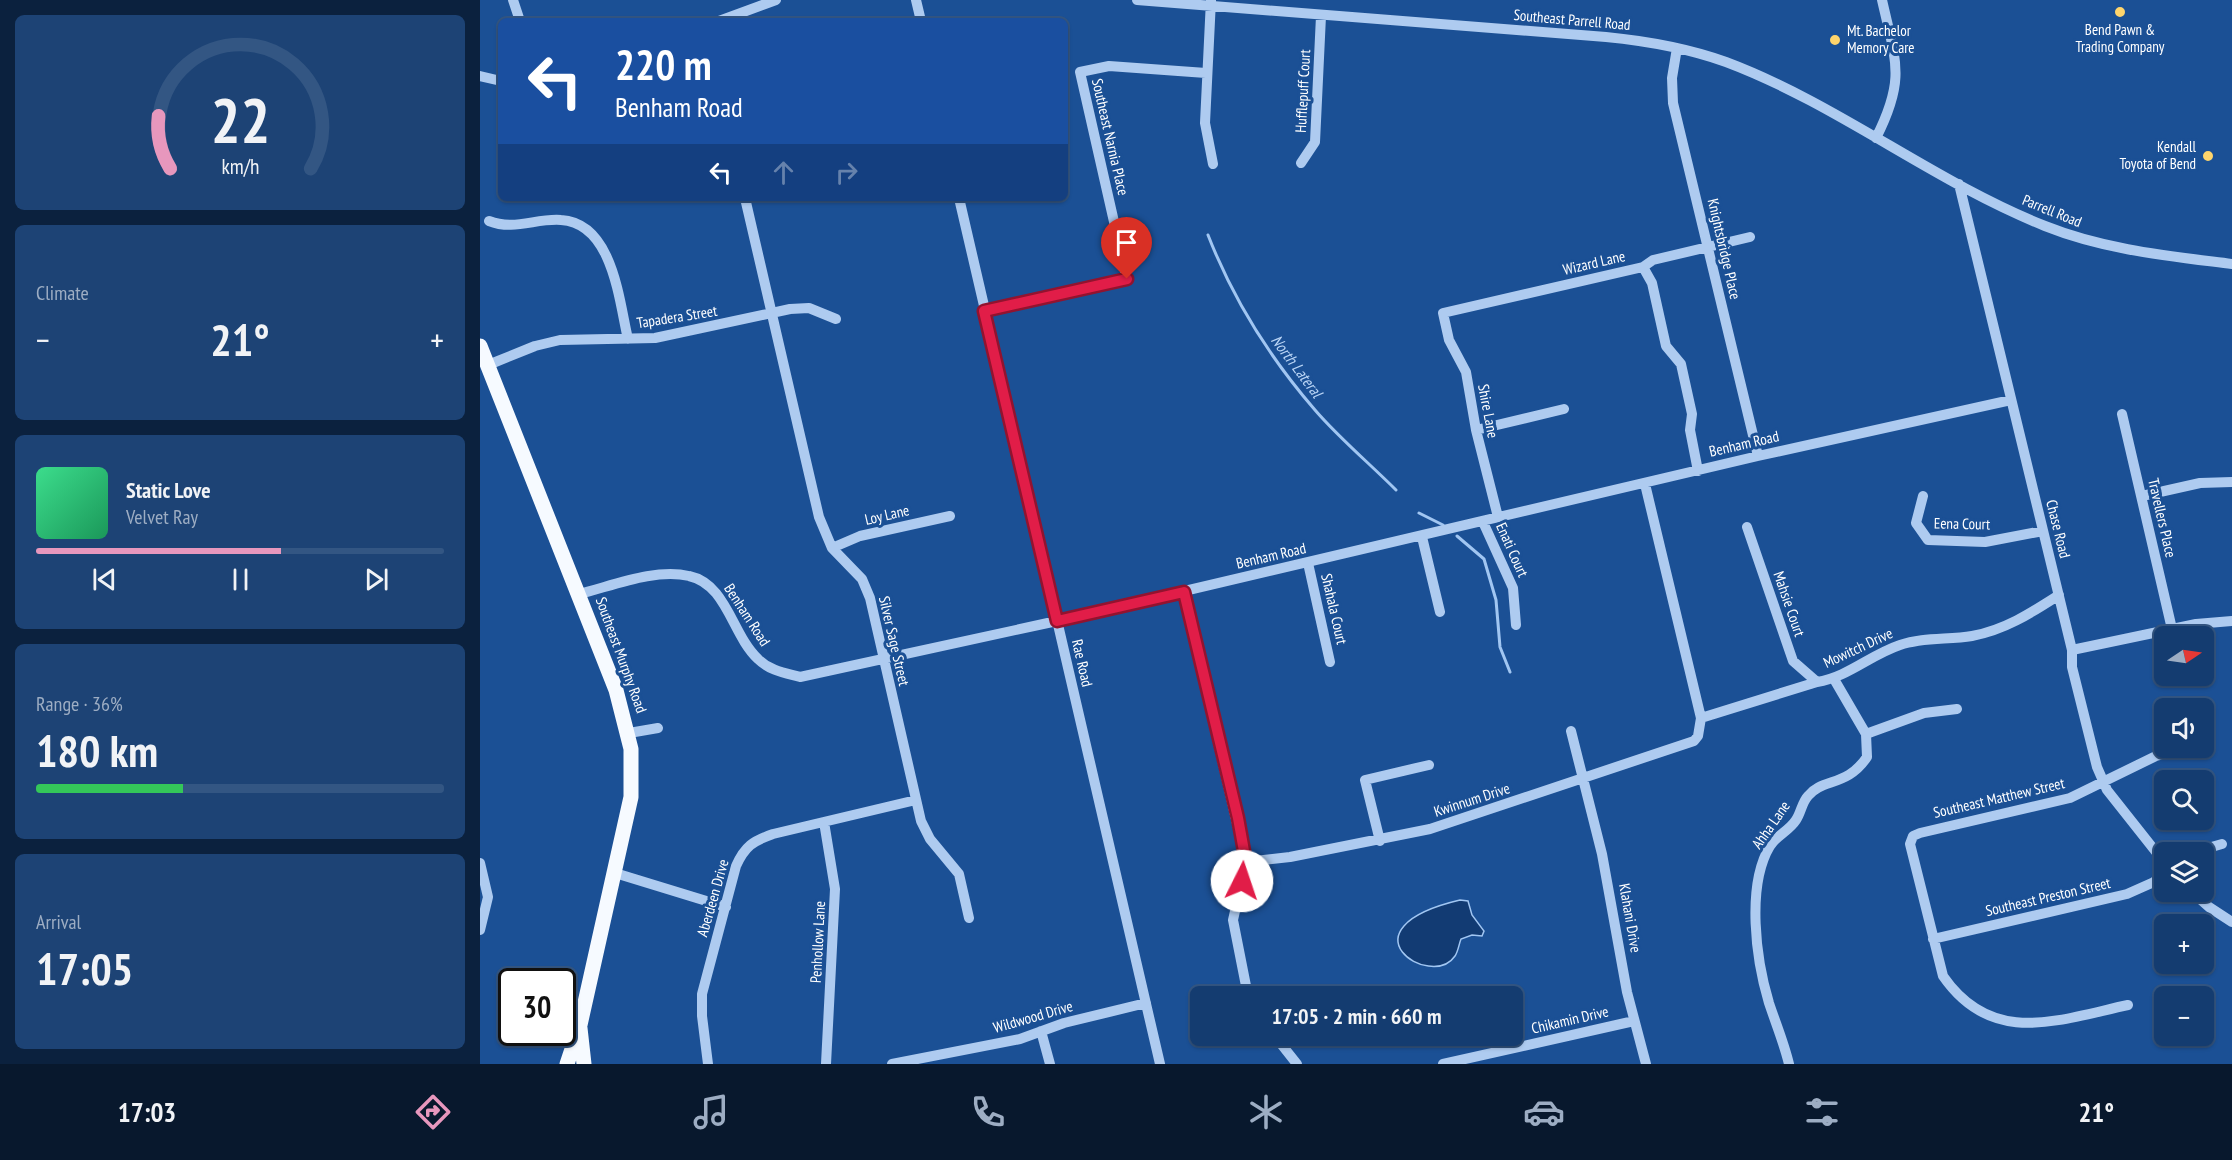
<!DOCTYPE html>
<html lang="en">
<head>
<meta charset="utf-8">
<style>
  body { margin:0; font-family:"PT Sans Narrow",sans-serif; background:#1d4375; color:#f1f3f6; height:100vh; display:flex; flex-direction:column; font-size:22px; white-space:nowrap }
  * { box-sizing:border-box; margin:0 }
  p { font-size:20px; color:#9dadc3 }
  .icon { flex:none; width:33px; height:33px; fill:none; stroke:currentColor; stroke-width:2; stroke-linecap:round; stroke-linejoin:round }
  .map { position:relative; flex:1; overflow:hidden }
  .drawer { display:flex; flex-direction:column; gap:15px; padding:15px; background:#0b213e; width:480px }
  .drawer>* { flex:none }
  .guide { position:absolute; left:18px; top:18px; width:570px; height:183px; border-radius:9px; box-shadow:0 2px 4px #0004,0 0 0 2px #335683; background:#1a4fa0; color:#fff; overflow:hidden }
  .needle { width:39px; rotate:77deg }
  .controls { position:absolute; left:1674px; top:626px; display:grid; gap:12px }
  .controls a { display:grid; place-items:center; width:60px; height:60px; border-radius:9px; background:#143c70; box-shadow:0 2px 4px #0004,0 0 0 2px #335683; font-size:30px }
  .speed { position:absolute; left:18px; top:968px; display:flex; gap:12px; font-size:30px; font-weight:700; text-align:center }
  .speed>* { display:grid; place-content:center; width:78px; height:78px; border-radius:50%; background:#143c70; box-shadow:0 2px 4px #0004,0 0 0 2px #335683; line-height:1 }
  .speed .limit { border:3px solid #111; border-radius:9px; background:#fff; color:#111 }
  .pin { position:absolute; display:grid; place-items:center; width:51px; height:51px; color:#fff; margin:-62px -26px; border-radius:50% 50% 50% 0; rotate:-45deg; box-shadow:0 0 6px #0007 }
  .pin .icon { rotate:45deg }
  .me { position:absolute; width:66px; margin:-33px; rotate:4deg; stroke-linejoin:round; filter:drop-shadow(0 0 4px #0008) }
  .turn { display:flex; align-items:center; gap:21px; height:126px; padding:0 18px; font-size:27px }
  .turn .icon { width:78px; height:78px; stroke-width:2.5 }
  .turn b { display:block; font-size:42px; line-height:51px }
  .lanes { display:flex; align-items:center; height:57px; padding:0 18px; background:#0003; justify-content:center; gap:30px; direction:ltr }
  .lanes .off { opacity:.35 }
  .big { font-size:45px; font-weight:800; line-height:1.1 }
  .drawer .card { flex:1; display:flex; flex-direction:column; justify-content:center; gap:9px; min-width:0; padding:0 21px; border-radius:9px; background:#1d4375 }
  .drawer .dial { align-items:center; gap:0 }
  .dial svg { height:156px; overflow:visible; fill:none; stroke:#335683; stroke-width:7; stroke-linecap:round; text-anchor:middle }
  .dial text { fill:#f1f3f6; stroke:none }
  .song { display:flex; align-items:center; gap:18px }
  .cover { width:72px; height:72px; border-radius:9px; background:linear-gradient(135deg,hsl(150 70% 55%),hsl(150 70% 35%)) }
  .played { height:6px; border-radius:3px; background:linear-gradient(90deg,#e797bd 60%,#335683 60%) }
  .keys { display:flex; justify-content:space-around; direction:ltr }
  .heat { display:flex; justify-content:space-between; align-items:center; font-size:33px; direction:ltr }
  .charge { height:9px; border-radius:4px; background:linear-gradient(90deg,#34c759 36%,#335683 0) }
  .trip { position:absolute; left:710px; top:986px; width:333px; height:60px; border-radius:9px; background:#143c70; box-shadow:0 2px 4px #0004,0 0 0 2px #335683; font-weight:800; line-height:60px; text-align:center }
  .dock { display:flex; height:96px; justify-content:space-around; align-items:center; background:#08182d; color:#9dadc3 }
  .dock .icon { width:42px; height:42px }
  .dock .current { color:#e797bd }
  .dock b { font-size:27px; color:#f1f3f6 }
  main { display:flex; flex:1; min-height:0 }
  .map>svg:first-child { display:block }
  .water { fill:#123b73; stroke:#a1c6f2; stroke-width:1.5 }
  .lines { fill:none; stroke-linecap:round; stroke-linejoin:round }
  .stream { stroke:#a1c6f2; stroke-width:3 }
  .minor { stroke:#aecbf0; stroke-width:10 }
  .major { stroke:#f6faff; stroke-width:15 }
  .route-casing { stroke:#92132f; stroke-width:15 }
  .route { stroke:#e11d48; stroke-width:10 }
  .poi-dot { fill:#ffd56c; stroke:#1b5095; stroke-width:2 }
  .labels { text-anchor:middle; stroke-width:6; stroke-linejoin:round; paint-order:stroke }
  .street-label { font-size:15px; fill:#fff; stroke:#1b5095 }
  .poi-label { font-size:15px; fill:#fff; stroke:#1b5095 }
  .water-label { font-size:16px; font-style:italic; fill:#bad5f6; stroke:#1b5095 }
</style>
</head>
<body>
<main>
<section class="drawer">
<div class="card dial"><svg viewBox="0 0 100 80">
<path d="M14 69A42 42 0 1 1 86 69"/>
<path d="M14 69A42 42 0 0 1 8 42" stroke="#e797bd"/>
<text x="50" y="56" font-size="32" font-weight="700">22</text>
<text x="50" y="72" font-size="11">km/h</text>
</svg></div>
<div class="card"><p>Climate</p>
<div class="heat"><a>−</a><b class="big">21°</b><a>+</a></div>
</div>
<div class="card">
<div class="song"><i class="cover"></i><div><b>Static Love</b><p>Velvet Ray</p></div></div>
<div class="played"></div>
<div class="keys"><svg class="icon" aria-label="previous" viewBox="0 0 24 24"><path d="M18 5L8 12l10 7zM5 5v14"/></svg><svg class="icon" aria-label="pause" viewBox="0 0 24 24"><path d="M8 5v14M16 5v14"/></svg><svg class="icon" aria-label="next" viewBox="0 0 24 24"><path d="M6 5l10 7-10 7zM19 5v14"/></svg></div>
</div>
<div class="card"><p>Range · 36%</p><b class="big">180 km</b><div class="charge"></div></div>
<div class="card"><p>Arrival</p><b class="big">17:05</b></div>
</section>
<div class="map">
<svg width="1752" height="1064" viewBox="0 0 1752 1064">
  <rect width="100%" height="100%" fill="#1b5095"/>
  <path class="water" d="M 980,900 L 988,901 L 992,915 L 1004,931 L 1002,936 L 992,935 L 981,939 C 979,944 978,952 975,956 C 951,991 857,929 980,900 Z"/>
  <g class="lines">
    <path class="stream" d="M 728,235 C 753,299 790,358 835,410 C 859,438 889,463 916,490
      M 939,513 L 963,525
      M 977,536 L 1004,559 L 1016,600 L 1020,647 L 1030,672"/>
    <path class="minor" d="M 33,0 L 40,21
      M 436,0 L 441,21
      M 657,0 L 1126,37 C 1167,41 1207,48 1246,62 C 1358,104 1454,182 1565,226 C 1625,250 1689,256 1752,264
      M 731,0 L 725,123 L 733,164
      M 239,21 L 296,0
      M 1197,48 L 1192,78 L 1193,103 L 1278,456
      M 0,76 L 21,81
      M 1396,138 C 1426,79 1416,62 1402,0
      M 821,163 L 835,142 L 841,16
      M 1479,184 L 1592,650 L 1592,667 L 1617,767 L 1627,790 L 1684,862
      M 265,198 L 339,517 L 352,548 L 382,579 L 390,598 L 441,821 L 450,839 L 479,874 L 489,918
      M 479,198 L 680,1064
      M 9,221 C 34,231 56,218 81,220 C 133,223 139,301 148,339
      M 1163,267 L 1172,283 L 1186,346 L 1201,364 L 1212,414 L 1210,430 L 1218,471
      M 504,311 L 647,279 L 600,72 L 629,66 L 726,73
      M 8,365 L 55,346 L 80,340 L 175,338 L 310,309 L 329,308 L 356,319
      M 1642,414 L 1692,629
      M 996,430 L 1084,409
      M 1443,496 L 1436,523 L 1448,540 L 1505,542 L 1563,531
      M 1662,496 L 1720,483 L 1752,482
      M 1018,517 L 996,430 L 986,372 L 969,340 L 963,313 L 1163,267 L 1173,260 L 1270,237
      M 1003,522 L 1033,588 L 1036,625
      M 1267,527 L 1313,661 L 1337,682
      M 942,537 L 960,612
      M 352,548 L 380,536 L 470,516
      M 828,563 L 850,662
      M 703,592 L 766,862 L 753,920 L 768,996
      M 99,594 C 132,586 175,568 209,576 C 247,584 252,635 278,659 C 290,671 305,673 320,677 L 577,621 L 1278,456 L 1531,400
      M 1592,650 L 1716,624 L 1752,621
      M 1221,718 L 1337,682 C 1368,677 1390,655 1420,645 C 1443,637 1468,640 1492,636 C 1525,630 1551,613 1579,595
      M 1091,731 L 1122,854 L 1147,992 L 1166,1064
      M 149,733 L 178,728
      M 1386,734 L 1444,713 L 1477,709
      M 344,822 L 355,889 L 346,1064
      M 900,841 L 885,780 L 949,765
      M 1714,852 L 1742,844
      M 766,862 L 810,857 L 950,829 L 1214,741 L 1218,736 L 1221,718 L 1165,484
      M 0,863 L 8,897 L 0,930
      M 135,873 L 246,907
      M 1711,891 L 1729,907 L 1752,922
      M 1453,939 L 1647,894 L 1674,882 L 1684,873
      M 1648,1005 C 1578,1020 1512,1047 1463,976 L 1430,844 L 1433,836 L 1440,833 L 1590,798 L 1676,756 L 1712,747
      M 561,1031 L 570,1064
      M 794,1035 L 817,1064
      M 802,1043 L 813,1035
      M 228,1064 L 222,1016 L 222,994 L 256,866 C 265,846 273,841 293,834 L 436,800
      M 412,1064 L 540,1039 L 584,1023 L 666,1003
      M 963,1064 L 1154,1021
      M 1309,1064 C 1304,1043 1296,1024 1289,1003 C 1276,960 1266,886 1290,846 C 1297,835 1309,831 1316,820 C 1321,813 1322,802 1328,796 C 1342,778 1367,787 1387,757 L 1386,734 L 1354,679"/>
    <path class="major" d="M 0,346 L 136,690 L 151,749 L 151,797 L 100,1025 L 87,1064
      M 100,1028 L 104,1064"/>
  </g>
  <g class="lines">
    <g class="route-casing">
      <path id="route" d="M 647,279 L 504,311 L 577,621 L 704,592 L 758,818 L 766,862 L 762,881"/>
    </g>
    <use href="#route" class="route"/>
  </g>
  <g class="poi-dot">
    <circle cx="1640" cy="12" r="6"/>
    <circle cx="1355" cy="40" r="6"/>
    <circle cx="1728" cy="156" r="6"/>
  </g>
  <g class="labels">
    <g class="street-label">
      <text transform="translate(1092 20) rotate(5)" y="5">Southeast Parrell Road</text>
      <text transform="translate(823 91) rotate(-87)" y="5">Hufflepuff Court</text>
      <text transform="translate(630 137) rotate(77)" y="5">Southeast Narnia Place</text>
      <text transform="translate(1572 211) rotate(22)" y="5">Parrell Road</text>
      <text transform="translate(1244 249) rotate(77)" y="5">Knightsbridge Place</text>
      <text transform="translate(1114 263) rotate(-13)" y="5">Wizard Lane</text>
      <text transform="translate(197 317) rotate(-9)" y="5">Tapadera Street</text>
      <text transform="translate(1008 411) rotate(79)" y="5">Shire Lane</text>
      <text transform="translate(1264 444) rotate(-13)" y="5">Benham Road</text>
      <text transform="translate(407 515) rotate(-13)" y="5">Loy Lane</text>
      <text transform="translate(1682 518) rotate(77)" y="5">Travellers Place</text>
      <text transform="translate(1482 524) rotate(1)" y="5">Eena Court</text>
      <text transform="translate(1578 529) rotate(76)" y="5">Chase Road</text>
      <text transform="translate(1032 550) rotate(66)" y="5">Enati Court</text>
      <text transform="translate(791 556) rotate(-13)" y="5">Benham Road</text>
      <text transform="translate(1309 604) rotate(71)" y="5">Mahsie Court</text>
      <text transform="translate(854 609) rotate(77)" y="5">Shahala Court</text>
      <text transform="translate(267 615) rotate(57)" y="5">Benham Road</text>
      <text transform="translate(414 641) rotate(77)" y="5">Silver Sage Street</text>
      <text transform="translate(1378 648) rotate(-25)" y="5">Mowitch Drive</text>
      <text transform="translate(141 655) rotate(70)" y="5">Southeast Murphy Road</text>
      <text transform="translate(602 663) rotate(77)" y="5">Rae Road</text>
      <text transform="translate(1519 798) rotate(-13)" y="5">Southeast Matthew Street</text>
      <text transform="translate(992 800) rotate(-18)" y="5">Kwinnum Drive</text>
      <text transform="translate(1291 825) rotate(-55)" y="5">Ahha Lane</text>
      <text transform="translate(1568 897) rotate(-13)" y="5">Southeast Preston Street</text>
      <text transform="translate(233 898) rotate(-74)" y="5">Aberdeen Drive</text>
      <text transform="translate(1150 918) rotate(80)" y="5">Klahani Drive</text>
      <text transform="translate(338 942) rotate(-87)" y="5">Penhollow Lane</text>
      <text transform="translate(553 1017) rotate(-16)" y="5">Wildwood Drive</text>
      <text transform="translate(1090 1020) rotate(-13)" y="5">Chikamin Drive</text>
    </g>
    <g class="poi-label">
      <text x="1640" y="35">Bend Pawn &amp;<tspan x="1640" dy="17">Trading Company</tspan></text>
      <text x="1367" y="36" text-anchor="start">Mt. Bachelor<tspan x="1367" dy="17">Memory Care</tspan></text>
      <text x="1716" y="152" text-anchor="end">Kendall<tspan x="1716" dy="17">Toyota of Bend</tspan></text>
    </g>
    <g class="water-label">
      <text transform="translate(817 366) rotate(53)" y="6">North Lateral</text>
    </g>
  </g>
</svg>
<div class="controls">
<a><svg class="needle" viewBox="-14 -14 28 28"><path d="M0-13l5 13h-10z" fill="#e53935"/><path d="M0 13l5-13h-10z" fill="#9dadc3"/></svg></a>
<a><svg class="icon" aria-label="sound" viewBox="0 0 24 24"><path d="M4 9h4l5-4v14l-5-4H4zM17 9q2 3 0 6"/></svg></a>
<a><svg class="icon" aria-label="search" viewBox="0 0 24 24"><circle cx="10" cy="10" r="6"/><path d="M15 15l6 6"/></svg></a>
<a><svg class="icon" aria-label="layers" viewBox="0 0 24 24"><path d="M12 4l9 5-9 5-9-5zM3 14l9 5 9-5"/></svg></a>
<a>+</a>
<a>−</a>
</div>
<div class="speed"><div class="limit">30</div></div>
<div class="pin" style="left:647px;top:279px;background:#d93025"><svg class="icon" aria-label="arrive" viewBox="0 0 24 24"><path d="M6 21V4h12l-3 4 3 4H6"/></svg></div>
<svg class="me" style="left:762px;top:881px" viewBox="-20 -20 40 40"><circle r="19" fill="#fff"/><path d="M0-13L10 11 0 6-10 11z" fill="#e11d48"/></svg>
<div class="trip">17:05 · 2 min · 660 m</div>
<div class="guide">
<div class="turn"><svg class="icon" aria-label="left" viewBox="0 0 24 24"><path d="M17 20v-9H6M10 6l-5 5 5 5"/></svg><div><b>220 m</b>Benham Road</div></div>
<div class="lanes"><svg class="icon" aria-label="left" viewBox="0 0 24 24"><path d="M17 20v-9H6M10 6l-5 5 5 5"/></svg><svg class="icon off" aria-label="ahead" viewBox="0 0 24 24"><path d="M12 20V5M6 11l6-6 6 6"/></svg><svg class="icon off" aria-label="right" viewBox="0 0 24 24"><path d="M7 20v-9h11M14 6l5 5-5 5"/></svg></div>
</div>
</div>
</main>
<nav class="dock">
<b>17:03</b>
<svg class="icon current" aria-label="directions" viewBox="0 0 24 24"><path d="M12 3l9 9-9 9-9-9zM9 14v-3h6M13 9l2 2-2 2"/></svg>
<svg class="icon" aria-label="music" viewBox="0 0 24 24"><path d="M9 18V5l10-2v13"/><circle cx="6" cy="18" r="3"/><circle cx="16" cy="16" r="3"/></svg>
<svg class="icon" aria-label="phone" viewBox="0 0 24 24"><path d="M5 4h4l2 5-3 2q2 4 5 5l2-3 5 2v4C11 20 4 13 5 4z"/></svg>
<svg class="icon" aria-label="climate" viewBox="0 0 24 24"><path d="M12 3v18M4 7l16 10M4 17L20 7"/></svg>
<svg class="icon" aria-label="car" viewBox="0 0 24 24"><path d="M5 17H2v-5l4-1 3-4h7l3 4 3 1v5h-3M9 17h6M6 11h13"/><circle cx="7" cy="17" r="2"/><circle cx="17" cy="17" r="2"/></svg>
<svg class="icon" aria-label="filters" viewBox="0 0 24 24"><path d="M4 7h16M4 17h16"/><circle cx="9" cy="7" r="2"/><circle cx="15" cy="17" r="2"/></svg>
<b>21°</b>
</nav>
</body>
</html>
